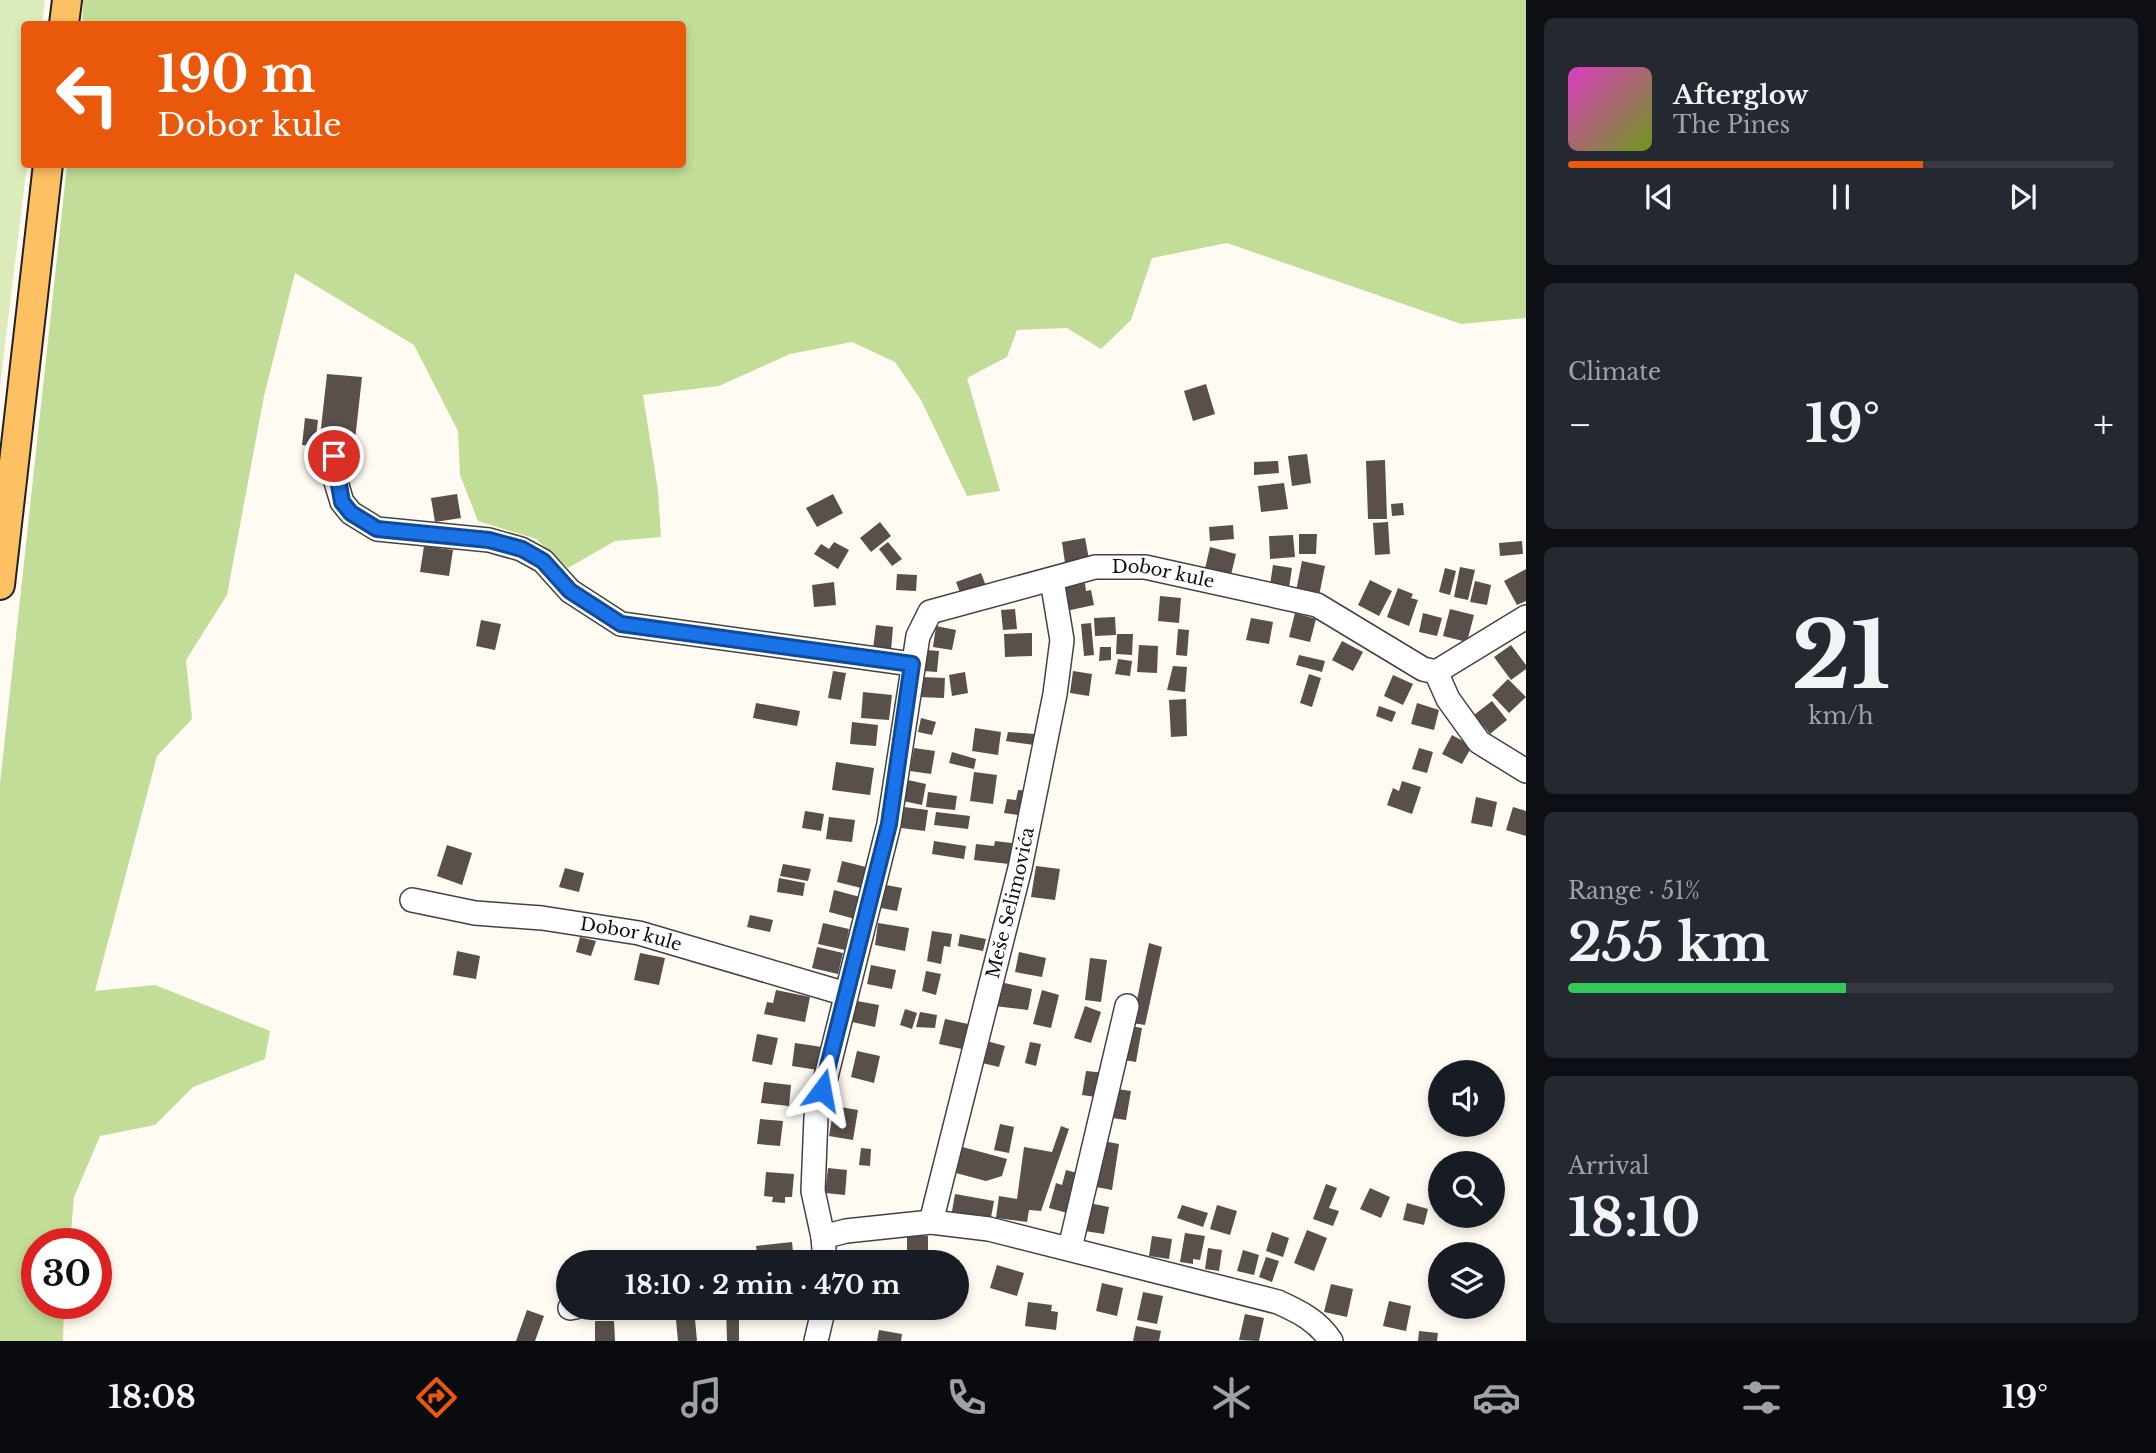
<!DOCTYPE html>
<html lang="en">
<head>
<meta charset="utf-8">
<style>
  body { margin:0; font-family:"Libre Baskerville",serif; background:#242831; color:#f1f3f6; height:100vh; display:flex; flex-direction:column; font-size:26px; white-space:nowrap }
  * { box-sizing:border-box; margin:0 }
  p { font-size:23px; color:#9ea1a6 }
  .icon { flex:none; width:38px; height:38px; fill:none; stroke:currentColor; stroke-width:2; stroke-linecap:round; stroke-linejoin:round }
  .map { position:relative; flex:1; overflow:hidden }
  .panel { display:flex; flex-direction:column; gap:18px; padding:18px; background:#0d0f14; width:630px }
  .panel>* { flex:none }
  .banner { position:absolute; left:21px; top:21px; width:665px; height:147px; border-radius:7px; box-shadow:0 4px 10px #0003; background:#ea580c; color:#fff; overflow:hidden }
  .fabs { position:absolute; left:1428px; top:1060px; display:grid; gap:14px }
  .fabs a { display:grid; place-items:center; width:77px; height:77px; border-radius:50%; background:#171b24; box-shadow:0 4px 10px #0003; font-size:35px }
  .speed { position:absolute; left:21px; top:1228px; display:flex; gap:14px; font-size:35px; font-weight:700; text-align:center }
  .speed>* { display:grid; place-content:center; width:91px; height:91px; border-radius:50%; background:#171b24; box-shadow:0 4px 10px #0003; line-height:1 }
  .speed .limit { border:10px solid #d22; background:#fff; color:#111 }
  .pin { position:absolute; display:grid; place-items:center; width:60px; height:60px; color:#fff; margin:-30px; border:4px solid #fff; border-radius:50%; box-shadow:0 2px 7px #0007 }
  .me { position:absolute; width:77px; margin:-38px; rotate:13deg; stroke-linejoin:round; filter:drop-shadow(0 0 5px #0008) }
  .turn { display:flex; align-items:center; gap:24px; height:147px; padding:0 21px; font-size:32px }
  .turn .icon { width:91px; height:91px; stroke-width:2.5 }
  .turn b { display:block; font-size:49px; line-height:60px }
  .big { font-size:52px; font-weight:700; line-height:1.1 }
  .panel .card { flex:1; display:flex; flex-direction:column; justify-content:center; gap:10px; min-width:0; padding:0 24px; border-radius:10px; background:#242831 }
  .panel .dial { align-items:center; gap:0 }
  .dial b { font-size:91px; line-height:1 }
  .song { display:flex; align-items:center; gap:21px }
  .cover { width:84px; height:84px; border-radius:10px; background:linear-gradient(135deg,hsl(310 70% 55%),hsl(80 70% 35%)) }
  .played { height:7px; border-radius:4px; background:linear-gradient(90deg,#ea580c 65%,#363941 65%) }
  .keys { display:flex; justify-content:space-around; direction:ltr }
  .heat { display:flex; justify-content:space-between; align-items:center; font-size:38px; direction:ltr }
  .charge { height:10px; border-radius:5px; background:linear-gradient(90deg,#34c759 51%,#363941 0) }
  .trip { position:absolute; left:556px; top:1250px; width:413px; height:70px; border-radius:35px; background:#171b24; box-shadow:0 4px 10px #0003; font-weight:700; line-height:70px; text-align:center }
  .dock { display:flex; height:112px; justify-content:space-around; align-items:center; background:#090b0e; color:#9ea1a6 }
  .dock .icon { width:49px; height:49px }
  .dock .on { color:#ea580c }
  .dock b { font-size:32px; color:#f1f3f6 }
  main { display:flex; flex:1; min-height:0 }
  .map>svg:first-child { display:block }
  .green { fill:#dbecba }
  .forest { fill:#c1dd98 }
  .building { fill:#594f4b }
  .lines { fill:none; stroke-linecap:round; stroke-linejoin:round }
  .minor-casing { stroke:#434343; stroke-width:26 }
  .major-casing { stroke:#212121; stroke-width:32 }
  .minor { stroke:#fff; stroke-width:23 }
  .major { stroke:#fdc164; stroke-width:28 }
  .route-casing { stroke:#114b97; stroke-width:18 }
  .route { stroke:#1a73e8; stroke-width:12 }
  .labels { text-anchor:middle; stroke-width:7; stroke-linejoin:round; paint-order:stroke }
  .street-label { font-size:18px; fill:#101010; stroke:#fff }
</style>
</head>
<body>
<main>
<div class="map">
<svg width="1526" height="1341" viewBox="0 0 1526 1341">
  <rect width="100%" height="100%" fill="#fffbf2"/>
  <path class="green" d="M 0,0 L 45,0 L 42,24 L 24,24 L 27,165 L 0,386 Z"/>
  <path class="forest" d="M 83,0 L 1526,0 L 1526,318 L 1461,324 L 1227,243 L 1152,258 L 1131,320 L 1101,349 L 1067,328 L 1017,330 L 1007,357 L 967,378 L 1000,491 L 967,496 L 921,400 L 895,362 L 852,342 L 790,354 L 719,386 L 643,395 L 658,491 L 661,537 L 615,541 L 568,568 L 536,539 L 478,521 L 460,475 L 458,431 L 414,345 L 295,273 L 264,396 L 227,595 L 186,660 L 192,719 L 157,756 L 95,991 L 155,985 L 270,1031 L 265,1059 L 193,1087 L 155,1125 L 100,1136 L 74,1197 L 70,1244 L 37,1244 L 37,1304 L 64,1304 L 63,1341 L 0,1341 L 0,784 L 67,165 L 682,164 L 682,24 L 82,24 Z"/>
  <path class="building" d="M 327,374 L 362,377 L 355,440 L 320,437 Z
    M 1206,384 L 1215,414 L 1193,421 L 1184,391 Z
    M 305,418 L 318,420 L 315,446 L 302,445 Z
    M 1307,454 L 1311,483 L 1292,486 L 1288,456 Z
    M 1385,460 L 1387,519 L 1368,519 L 1366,461 Z
    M 1278,461 L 1279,473 L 1254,475 L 1254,462 Z
    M 1284,483 L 1288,509 L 1261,512 L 1258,486 Z
    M 457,494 L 461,518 L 435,522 L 431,498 Z
    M 833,494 L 843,513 L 817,527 L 806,508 Z
    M 1403,503 L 1404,515 L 1392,516 L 1391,504 Z
    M 880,522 L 891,536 L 871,552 L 860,538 Z
    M 1388,522 L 1390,554 L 1375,555 L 1373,523 Z
    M 1233,525 L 1234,539 L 1210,541 L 1209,527 Z
    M 1299,534 L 1317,534 L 1316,554 L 1299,554 Z
    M 1293,535 L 1295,557 L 1270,559 L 1269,536 Z
    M 1085,538 L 1089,559 L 1065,563 L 1062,542 Z
    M 1522,541 L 1523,554 L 1500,556 L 1499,543 Z
    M 834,542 L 849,550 L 838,569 L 814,554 L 821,544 L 829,549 Z
    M 888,542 L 902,559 L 892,566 L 879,549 Z
    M 424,546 L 453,550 L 449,576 L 420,572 Z
    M 1210,547 L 1236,554 L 1230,579 L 1204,573 Z
    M 1302,561 L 1325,566 L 1319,596 L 1296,591 Z
    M 1273,565 L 1292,568 L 1289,588 L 1270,585 Z
    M 1460,567 L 1475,570 L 1468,600 L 1454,597 Z
    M 1445,568 L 1456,571 L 1450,595 L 1439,592 Z
    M 1526,569 L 1526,601 L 1517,605 L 1504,581 Z
    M 981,573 L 986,586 L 961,595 L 956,582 Z
    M 897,574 L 917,575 L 916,591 L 896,590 Z
    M 1370,580 L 1392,591 L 1379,616 L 1358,605 Z
    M 1475,581 L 1491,585 L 1487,605 L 1470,602 Z
    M 834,582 L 836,605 L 814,607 L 812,585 Z
    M 1085,583 L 1086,591 L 1091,590 L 1094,605 L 1066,611 L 1061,588 Z
    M 1398,588 L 1413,594 L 1411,598 L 1418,600 L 1409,626 L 1387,617 Z
    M 1160,596 L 1181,598 L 1179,623 L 1158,621 Z
    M 1015,609 L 1017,629 L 1003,630 L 1001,610 Z
    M 1450,609 L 1474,615 L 1467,642 L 1443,636 Z
    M 1295,613 L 1316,619 L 1310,642 L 1289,637 Z
    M 1423,613 L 1442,618 L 1437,636 L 1419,632 Z
    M 1115,617 L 1116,635 L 1095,636 L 1094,618 Z
    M 1251,618 L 1273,622 L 1269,644 L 1246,640 Z
    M 481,620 L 501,624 L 495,650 L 476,646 Z
    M 1091,623 L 1094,655 L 1084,656 L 1081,624 Z
    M 876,625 L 893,627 L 891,651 L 873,649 Z
    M 936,626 L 956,630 L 952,650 L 933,647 Z
    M 1178,629 L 1189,630 L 1187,656 L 1176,655 Z
    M 1032,633 L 1032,656 L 1005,657 L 1004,634 Z
    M 1117,634 L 1133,634 L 1132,655 L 1116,654 Z
    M 1342,641 L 1363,652 L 1353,671 L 1332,660 Z
    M 1139,645 L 1158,646 L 1157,673 L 1137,672 Z
    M 1511,645 L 1526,665 L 1526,669 L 1511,680 L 1494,657 Z
    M 1100,647 L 1111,647 L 1111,660 L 1099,661 Z
    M 926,650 L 939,651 L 937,672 L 924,671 Z
    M 1299,655 L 1325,661 L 1322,672 L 1296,665 Z
    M 1118,659 L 1132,661 L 1130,676 L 1115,674 Z
    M 1173,666 L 1187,667 L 1185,692 L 1167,690 Z
    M 833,671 L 846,673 L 841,700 L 828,698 Z
    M 1073,671 L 1092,674 L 1089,696 L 1070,693 Z
    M 965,672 L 968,693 L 952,696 L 949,675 Z
    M 1309,674 L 1321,678 L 1312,707 L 1300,703 Z
    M 1393,675 L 1413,684 L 1403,705 L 1384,696 Z
    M 921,677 L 945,678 L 944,698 L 920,697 Z
    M 1508,679 L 1526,697 L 1509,713 L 1492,695 Z
    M 863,692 L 892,695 L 889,720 L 861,718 Z
    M 1186,699 L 1187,736 L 1171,737 L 1169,700 Z
    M 1492,701 L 1507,720 L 1490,734 L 1474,715 Z
    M 756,703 L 800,711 L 797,726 L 753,718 Z
    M 1417,703 L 1439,710 L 1434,730 L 1411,724 Z
    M 1379,706 L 1396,712 L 1392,722 L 1376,716 Z
    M 921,718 L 936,722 L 932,735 L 918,732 Z
    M 852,722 L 878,725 L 876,746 L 850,744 Z
    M 975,728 L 1001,732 L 998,755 L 972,751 Z
    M 1008,732 L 1035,734 L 1034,745 L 1006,741 Z
    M 1452,735 L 1472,746 L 1462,764 L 1442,754 Z
    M 914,748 L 935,751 L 931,774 L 910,771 Z
    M 1419,748 L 1433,752 L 1427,773 L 1412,769 Z
    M 952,752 L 976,759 L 974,769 L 949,763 Z
    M 836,762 L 874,768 L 870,795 L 832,790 Z
    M 974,772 L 997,775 L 993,804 L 970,801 Z
    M 908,780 L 926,784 L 922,805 L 903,801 Z
    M 1402,781 L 1421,787 L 1412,814 L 1387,805 L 1393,788 L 1399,791 Z
    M 1018,790 L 1029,791 L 1025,816 L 1004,813 L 1007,799 L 1016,800 Z
    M 928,792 L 957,796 L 955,810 L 926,807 Z
    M 1476,797 L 1497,802 L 1492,827 L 1471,823 Z
    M 904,807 L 928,810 L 925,831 L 901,828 Z
    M 1513,807 L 1526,811 L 1526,836 L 1506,830 Z
    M 805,811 L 824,814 L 821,831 L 802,828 Z
    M 936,812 L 970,816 L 968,829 L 934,825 Z
    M 829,817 L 855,820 L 852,842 L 826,839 Z
    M 934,841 L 966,846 L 964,859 L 932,854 Z
    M 995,841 L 1012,843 L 1009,864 L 974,860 L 976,844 L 994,846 Z
    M 447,845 L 472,853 L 462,885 L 437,876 Z
    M 842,861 L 866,867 L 861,888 L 837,882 Z
    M 783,864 L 811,869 L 808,881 L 780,876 Z
    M 1036,866 L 1060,869 L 1055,900 L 1031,897 Z
    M 565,868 L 584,873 L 579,892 L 559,887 Z
    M 779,878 L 805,883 L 803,896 L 777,892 Z
    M 886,885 L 902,888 L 897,911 L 881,908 Z
    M 834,890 L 860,897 L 855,919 L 829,912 Z
    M 750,915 L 773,920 L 770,932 L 747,927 Z
    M 823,923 L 849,929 L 845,950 L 818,944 Z
    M 878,923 L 909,928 L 905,951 L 875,945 Z
    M 932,931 L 952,934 L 950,947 L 944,946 L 941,964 L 927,961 Z
    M 960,934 L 986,939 L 983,951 L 958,946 Z
    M 580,937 L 596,941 L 591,956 L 576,952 Z
    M 1149,943 L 1162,947 L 1145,1025 L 1132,1023 Z
    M 817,947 L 843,953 L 838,974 L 812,968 Z
    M 457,951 L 480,956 L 476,979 L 453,975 Z
    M 1019,952 L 1046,958 L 1042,977 L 1015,972 Z
    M 640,953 L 665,958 L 659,985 L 634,980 Z
    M 1090,958 L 1107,960 L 1101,1002 L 1085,1000 Z
    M 871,965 L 896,970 L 892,989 L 867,984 Z
    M 926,971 L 941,974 L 936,995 L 922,991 Z
    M 1000,982 L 1032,989 L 1028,1010 L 994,1006 Z
    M 776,990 L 810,997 L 805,1022 L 764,1014 L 767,1002 L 773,1003 Z
    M 1042,990 L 1059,995 L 1051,1028 L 1033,1024 Z
    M 857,1001 L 879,1005 L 875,1027 L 852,1022 Z
    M 1085,1006 L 1101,1012 L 1091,1043 L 1074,1038 Z
    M 905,1009 L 917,1013 L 912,1029 L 900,1025 Z
    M 920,1012 L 937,1015 L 935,1028 L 916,1027 Z
    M 945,1019 L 968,1024 L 962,1049 L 939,1044 Z
    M 1130,1026 L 1142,1028 L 1136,1062 L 1124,1060 Z
    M 757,1034 L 778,1038 L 772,1065 L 752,1061 Z
    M 983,1040 L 1005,1046 L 999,1067 L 978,1062 Z
    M 1030,1042 L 1041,1044 L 1036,1066 L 1025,1063 Z
    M 795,1043 L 822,1047 L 818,1070 L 792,1066 Z
    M 857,1051 L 880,1056 L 874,1083 L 851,1077 Z
    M 1086,1071 L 1106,1073 L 1103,1098 L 1082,1095 Z
    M 764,1082 L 791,1085 L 789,1106 L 761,1103 Z
    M 1117,1089 L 1131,1091 L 1126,1120 L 1112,1118 Z
    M 834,1106 L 858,1110 L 853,1140 L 829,1136 Z
    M 760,1119 L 783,1121 L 780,1146 L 757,1144 Z
    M 1000,1124 L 1014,1127 L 1009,1153 L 994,1150 Z
    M 1061,1126 L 1069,1129 L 1041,1211 L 1029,1210 L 1027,1222 L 996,1218 L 999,1196 L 1017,1199 L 1024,1147 L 1052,1152 Z
    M 1103,1141 L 1119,1144 L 1112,1190 L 1096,1187 Z
    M 959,1146 L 1007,1159 L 1002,1176 L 986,1181 L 952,1172 Z
    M 861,1148 L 871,1149 L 870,1166 L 859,1165 Z
    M 828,1168 L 847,1170 L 845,1195 L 825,1193 Z
    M 1066,1170 L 1081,1174 L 1071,1214 L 1049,1208 L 1056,1183 L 1062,1185 Z
    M 766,1172 L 794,1174 L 792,1197 L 785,1197 L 785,1203 L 772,1202 L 773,1197 L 764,1196 Z
    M 1326,1184 L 1337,1188 L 1329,1208 L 1339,1211 L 1333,1226 L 1313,1219 Z
    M 1370,1188 L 1390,1197 L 1381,1218 L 1360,1209 Z
    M 955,1194 L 994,1201 L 990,1223 L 951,1217 Z
    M 1089,1203 L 1109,1207 L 1104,1234 L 1085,1231 Z
    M 1407,1203 L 1428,1209 L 1424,1225 L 1403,1220 Z
    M 1182,1205 L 1208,1213 L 1203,1227 L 1177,1218 Z
    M 1217,1205 L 1237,1211 L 1230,1235 L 1210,1229 Z
    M 1307,1230 L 1327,1238 L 1314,1271 L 1294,1263 Z
    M 1272,1232 L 1289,1238 L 1283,1257 L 1266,1251 Z
    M 1185,1233 L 1205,1236 L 1200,1260 L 1193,1259 L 1193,1264 L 1180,1262 Z
    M 907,1236 L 928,1236 L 928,1261 L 907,1261 Z
    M 1152,1236 L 1172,1239 L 1169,1259 L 1149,1256 Z
    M 792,1242 L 794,1262 L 758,1262 L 756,1246 Z
    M 1208,1248 L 1222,1250 L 1219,1271 L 1205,1269 Z
    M 1243,1250 L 1259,1255 L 1254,1275 L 1237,1271 Z
    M 1266,1257 L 1279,1261 L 1272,1282 L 1259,1277 Z
    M 997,1265 L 1024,1273 L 1017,1296 L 990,1288 Z
    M 1102,1283 L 1123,1288 L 1117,1316 L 1096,1311 Z
    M 1331,1284 L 1353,1289 L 1347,1317 L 1324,1312 Z
    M 1143,1292 L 1163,1296 L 1157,1324 L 1137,1320 Z
    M 1389,1301 L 1411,1306 L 1406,1331 L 1383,1326 Z
    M 1028,1302 L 1052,1305 L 1051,1311 L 1058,1312 L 1056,1330 L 1025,1326 Z
    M 763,1307 L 763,1320 L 739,1320 L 739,1341 L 727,1341 L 726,1308 Z
    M 527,1310 L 544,1316 L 535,1341 L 516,1341 Z
    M 1245,1314 L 1264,1318 L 1259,1341 L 1239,1340 Z
    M 695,1319 L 697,1341 L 678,1341 L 676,1320 Z
    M 595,1321 L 614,1321 L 615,1341 L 595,1341 Z
    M 1136,1326 L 1161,1331 L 1159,1341 L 1133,1341 Z
    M 879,1330 L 902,1334 L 901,1341 L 877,1341 Z
    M 1419,1331 L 1438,1333 L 1437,1341 L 1418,1341 Z"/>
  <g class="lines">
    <g class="minor-casing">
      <g id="minor">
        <path d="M 334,444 L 336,482 L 342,502 L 351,513 L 377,529 L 489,540 L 521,549 L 543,561 L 570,591 L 621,624 L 912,664"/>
        <path d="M 1436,672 L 1448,699 L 1479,742 L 1526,771"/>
        <path id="s1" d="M 412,900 L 475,913 L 542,918 L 639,933 L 846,994"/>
        <path id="s2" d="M 931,1222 L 1020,868 L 1055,694 L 1062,640 L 1052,580"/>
        <path d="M 823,1237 L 846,1231 L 931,1222 L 989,1229 L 1278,1302 C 1300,1312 1318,1321 1331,1341"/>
        <path d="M 1070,1248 L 1127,1006"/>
        <path id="s3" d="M 825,1262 L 823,1237 L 813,1191 L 816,1117 L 889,824 L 918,636 L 930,612 L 1095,567 L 1145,567 L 1317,605 L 1423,669 L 1436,672 L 1526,617"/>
        <path d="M 570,1308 L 576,1307"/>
        <path d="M 816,1341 L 824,1307"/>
      </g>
    </g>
    <g class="major-casing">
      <path id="major" d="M 64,24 L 67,0
        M 0,585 L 48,164"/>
    </g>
    <use href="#minor" class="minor"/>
    <use href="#major" class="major"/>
  </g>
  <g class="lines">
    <g class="route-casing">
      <path id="route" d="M 334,456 L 342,502 L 351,513 L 377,529 L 489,540 L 522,549 L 543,561 L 570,591 L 621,624 L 912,664 L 889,824 L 822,1090"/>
    </g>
    <use href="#route" class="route"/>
  </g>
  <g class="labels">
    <g class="street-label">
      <text dy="6" stroke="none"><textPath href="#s3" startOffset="905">Dobor kule</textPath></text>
      <text dy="6" stroke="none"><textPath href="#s2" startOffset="329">Meše Selimovića</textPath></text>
      <text dy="6" stroke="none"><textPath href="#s1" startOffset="222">Dobor kule</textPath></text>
    </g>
  </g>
</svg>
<div class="fabs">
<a><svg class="icon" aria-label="sound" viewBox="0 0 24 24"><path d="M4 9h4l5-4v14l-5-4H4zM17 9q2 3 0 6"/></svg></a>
<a><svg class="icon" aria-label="search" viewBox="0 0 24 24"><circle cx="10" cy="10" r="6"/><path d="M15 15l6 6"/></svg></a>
<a><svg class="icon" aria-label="layers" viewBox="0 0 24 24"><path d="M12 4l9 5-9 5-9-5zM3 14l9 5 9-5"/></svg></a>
</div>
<div class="speed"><div class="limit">30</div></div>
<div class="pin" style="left:334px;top:456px;background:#d93025"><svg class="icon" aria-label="arrive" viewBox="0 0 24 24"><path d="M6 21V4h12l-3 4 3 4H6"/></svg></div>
<svg class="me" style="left:822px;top:1090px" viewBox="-20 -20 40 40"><path d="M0-17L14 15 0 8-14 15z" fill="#1a73e8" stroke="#fff" stroke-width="4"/></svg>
<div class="trip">18:10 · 2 min · 470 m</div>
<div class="banner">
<div class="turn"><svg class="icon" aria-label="left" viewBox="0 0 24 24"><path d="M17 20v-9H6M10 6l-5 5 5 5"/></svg><div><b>190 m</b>Dobor kule</div></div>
</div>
</div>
<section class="panel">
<div class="card">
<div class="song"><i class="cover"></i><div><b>Afterglow</b><p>The Pines</p></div></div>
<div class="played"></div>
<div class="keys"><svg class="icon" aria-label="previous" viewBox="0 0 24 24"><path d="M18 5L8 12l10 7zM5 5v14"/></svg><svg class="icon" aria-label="pause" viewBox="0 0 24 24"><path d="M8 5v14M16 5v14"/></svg><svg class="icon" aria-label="next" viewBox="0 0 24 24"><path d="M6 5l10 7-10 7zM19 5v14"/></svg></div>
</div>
<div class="card"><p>Climate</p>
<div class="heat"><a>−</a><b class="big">19°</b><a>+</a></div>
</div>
<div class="card dial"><b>21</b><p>km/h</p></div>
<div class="card"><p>Range · 51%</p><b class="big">255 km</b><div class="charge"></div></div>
<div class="card"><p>Arrival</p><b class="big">18:10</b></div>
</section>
</main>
<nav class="dock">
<b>18:08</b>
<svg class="icon on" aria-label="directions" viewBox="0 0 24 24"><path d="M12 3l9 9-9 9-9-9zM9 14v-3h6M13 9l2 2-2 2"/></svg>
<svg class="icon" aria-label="music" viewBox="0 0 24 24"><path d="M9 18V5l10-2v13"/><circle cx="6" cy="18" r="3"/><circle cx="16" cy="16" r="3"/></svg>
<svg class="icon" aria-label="phone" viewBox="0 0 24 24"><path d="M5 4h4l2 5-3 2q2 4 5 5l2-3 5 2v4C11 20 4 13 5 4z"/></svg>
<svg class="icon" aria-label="climate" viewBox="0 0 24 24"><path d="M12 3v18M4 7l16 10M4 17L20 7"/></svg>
<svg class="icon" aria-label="car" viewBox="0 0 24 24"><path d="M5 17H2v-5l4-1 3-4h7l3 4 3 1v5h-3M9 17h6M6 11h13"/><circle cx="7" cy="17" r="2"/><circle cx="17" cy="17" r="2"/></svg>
<svg class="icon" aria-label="filters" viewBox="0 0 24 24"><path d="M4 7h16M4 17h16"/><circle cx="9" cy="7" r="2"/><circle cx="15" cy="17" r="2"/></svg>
<b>19°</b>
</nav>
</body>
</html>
